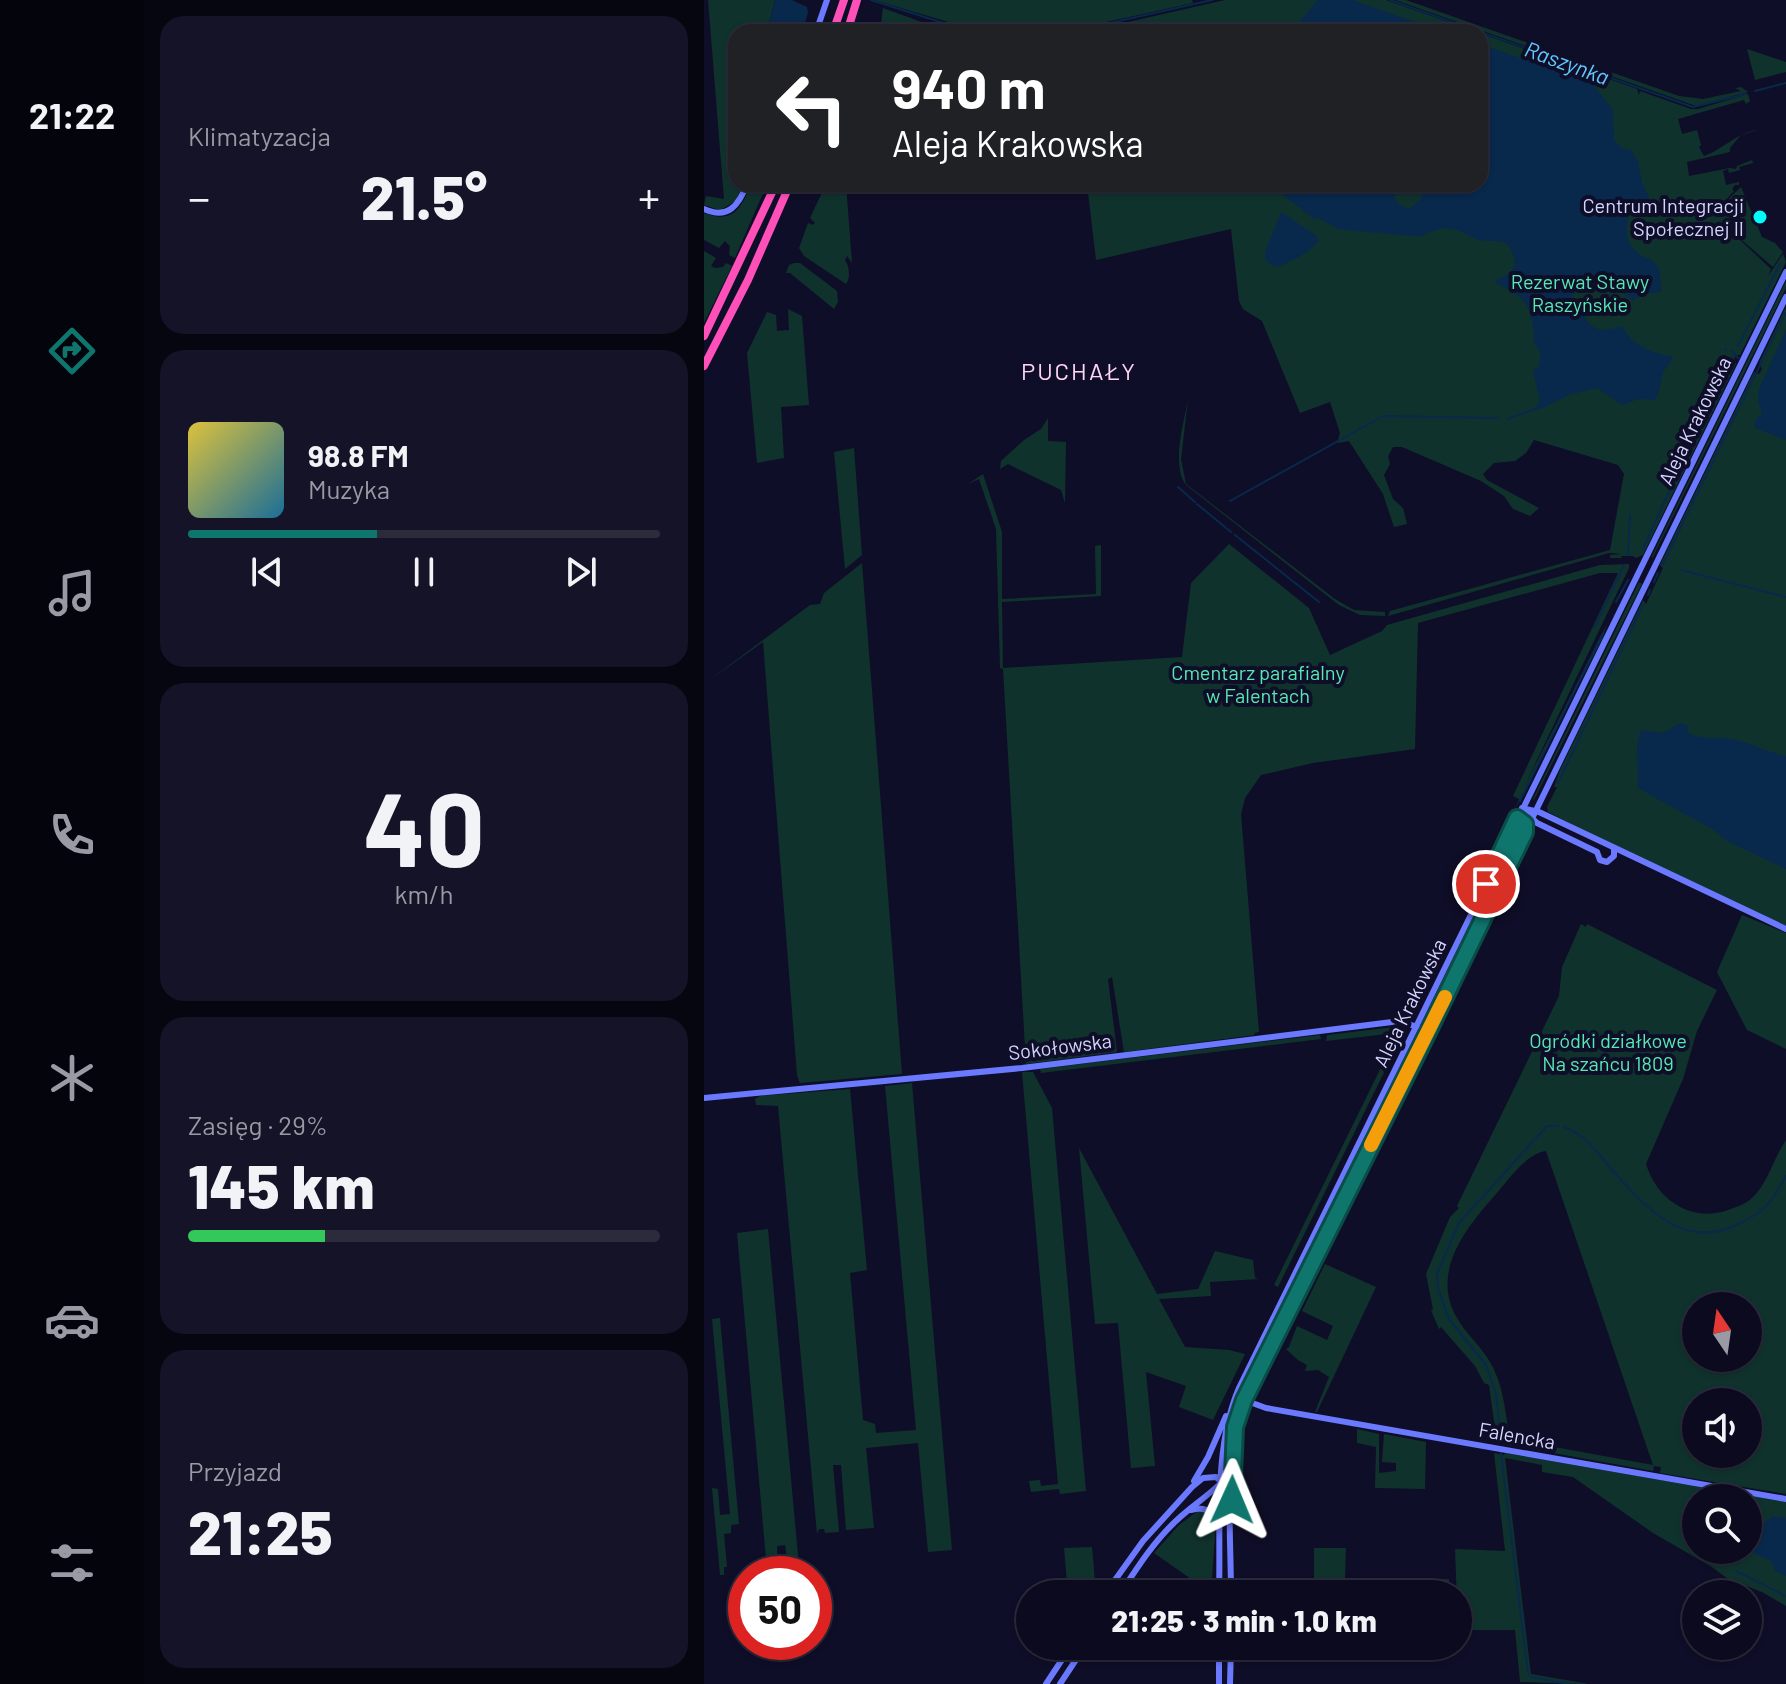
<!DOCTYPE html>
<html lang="pl">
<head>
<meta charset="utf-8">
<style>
  body { margin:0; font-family:Barlow,sans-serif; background:#141327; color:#f1f3f6; height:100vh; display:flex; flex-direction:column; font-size:30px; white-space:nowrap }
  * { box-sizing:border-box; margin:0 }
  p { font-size:26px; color:#9a9aa4 }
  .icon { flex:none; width:44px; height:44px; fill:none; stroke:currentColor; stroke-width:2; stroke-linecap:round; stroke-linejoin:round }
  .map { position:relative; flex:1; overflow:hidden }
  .details { display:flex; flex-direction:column; gap:16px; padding:16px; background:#060610; width:560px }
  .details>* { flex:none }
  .guide { position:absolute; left:24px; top:24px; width:760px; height:168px; border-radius:24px; box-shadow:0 2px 6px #0004,0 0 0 2px #2b2b3c; background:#202124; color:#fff; overflow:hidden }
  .needle { width:52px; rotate:347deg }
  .tools { position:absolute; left:978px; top:1292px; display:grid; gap:16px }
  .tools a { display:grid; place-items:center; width:80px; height:80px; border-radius:50%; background:#0b0a1e; box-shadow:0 2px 6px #0004,0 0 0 2px #2b2b3c; font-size:40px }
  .speed { position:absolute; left:24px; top:1556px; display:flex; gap:16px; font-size:40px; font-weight:700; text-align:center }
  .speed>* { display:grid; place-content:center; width:104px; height:104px; border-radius:50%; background:#0b0a1e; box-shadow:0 2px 6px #0004,0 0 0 2px #2b2b3c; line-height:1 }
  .speed .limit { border:12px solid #d22; background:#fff; color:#111 }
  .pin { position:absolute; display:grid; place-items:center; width:68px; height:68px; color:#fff; margin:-34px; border:4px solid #fff; border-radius:50%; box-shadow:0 2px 8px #0007 }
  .me { position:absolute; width:88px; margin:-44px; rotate:1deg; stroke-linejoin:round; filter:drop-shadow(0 0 6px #0008) }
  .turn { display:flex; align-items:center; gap:28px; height:168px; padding:0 32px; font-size:36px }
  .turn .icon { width:104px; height:104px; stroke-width:2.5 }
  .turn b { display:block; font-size:56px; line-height:68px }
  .big { font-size:60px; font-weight:800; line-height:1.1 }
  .details .card { flex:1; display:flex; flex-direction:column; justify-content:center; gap:12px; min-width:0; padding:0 28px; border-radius:24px; background:#141327 }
  .details .dial { align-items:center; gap:0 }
  .dial b { font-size:104px; line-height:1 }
  .song { display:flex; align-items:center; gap:24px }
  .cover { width:96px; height:96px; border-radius:12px; background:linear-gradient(135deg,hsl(50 70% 55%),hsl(200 70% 35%)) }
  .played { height:8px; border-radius:4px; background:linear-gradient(90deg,#0f766e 40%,#2b2b3c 40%) }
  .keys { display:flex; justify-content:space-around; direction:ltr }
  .heat { display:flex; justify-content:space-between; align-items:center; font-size:44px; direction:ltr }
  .charge { height:12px; border-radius:6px; background:linear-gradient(90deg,#34c759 29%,#2b2b3c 0) }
  .trip { position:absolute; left:312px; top:1580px; width:456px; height:80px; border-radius:40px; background:#0b0a1e; box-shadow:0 2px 6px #0004,0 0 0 2px #2b2b3c; font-weight:800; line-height:80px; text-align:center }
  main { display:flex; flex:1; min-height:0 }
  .tabs { display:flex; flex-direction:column; width:144px; justify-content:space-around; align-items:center; background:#04040c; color:#9a9aa4 }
  .tabs .icon { width:56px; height:56px }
  .tabs .active { color:#0f766e }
  .tabs b { font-size:36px; color:#f1f3f6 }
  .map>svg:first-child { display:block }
  .green { fill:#10322d; fill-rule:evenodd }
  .water { fill:#08294c }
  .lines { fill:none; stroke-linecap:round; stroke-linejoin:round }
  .stream { stroke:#08294c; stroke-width:2 }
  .secondary { stroke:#6b79ff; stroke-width:6 }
  .highway { stroke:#ff4fb8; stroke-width:8 }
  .route-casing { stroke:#0a4d48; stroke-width:20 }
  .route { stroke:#0f766e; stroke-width:14 }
  .slow { stroke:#f59e0b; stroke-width:14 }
  .poi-dot { fill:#00fffa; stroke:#0f0e28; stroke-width:3 }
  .labels { text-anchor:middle; stroke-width:8; stroke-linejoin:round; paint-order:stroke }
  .poi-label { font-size:20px; fill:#d4d4ff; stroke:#0f0e28; text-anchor:end }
  .park-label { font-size:20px; fill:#57e8b3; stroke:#0f0e28 }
  .street-label { font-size:20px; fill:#d4d4ff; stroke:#0f0e28 }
  .water-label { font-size:22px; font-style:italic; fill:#62c9ff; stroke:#0f0e28 }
  .quarter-label { font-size:24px; letter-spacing:2px; fill:#ffd6f5; stroke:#0f0e28 }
</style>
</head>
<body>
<main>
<nav class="tabs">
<b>21:22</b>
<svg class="icon active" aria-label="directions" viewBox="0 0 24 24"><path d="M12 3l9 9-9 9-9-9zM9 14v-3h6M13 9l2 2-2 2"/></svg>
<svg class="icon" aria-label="music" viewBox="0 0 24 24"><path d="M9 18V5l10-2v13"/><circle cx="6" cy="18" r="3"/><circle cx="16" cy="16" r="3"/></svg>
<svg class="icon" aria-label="phone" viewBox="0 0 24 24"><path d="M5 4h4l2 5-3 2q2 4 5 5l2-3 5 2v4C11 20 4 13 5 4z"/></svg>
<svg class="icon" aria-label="climate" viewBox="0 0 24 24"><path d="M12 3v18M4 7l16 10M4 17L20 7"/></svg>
<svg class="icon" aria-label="car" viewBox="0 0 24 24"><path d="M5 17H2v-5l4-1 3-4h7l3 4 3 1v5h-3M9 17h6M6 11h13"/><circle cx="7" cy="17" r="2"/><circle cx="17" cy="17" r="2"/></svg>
<svg class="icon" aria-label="filters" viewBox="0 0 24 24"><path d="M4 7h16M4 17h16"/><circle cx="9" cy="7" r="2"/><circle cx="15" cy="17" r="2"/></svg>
</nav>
<section class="details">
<div class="card"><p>Klimatyzacja</p>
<div class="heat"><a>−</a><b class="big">21.5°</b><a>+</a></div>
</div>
<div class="card">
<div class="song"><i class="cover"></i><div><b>98.8 FM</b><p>Muzyka</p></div></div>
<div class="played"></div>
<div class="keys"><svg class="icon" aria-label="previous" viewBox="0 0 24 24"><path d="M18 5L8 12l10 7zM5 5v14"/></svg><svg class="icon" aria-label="pause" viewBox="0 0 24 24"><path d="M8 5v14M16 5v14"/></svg><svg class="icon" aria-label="next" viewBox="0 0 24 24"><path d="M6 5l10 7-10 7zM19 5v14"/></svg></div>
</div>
<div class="card dial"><b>40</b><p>km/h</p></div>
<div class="card"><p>Zasięg · 29%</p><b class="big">145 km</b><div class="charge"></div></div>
<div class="card"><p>Przyjazd</p><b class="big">21:25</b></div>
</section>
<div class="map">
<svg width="1082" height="1684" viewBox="0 0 1082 1684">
  <rect width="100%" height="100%" fill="#0f0e28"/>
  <path class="green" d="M 4,0 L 71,0 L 63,32 L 32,32 L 32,150 L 29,151 L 32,152 L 32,170 L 25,167 L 24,169 L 32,173 L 32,184 L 39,184 L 32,201 L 16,210 L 0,205 L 2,196 L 20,199 Z
    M 170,0 L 488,0 L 489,3 L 357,32 L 278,32 Z
    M 521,0 L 682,0 L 773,32 L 380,32 Z
    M 691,0 L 702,0 L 975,96 L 999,99 L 1037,91 L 1031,88 L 1037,87 L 1044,92 L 992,106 Z
    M 179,8 L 245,32 L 176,32 Z
    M 776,33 L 933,89 L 935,95 L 936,91 L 987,109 L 994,109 L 1044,94 L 1046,101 L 1042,104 L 1040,100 L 974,119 L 978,134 L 993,130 L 997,145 L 995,147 L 1000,156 C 1020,149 1033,132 1054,130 L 1037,135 L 1026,148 L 1026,152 L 983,162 L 985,176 L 1026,168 L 1032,169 L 1033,166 L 1048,160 L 1051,167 L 1049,163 L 1035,167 L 1036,170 L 1025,173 L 1024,169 L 1019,171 L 1022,185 L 1035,182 L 1035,185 L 1031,185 L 1028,189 L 1030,191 L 1009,214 L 1037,187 L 1058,237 L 1071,243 L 1079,252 L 1069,267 L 1019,224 L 1067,269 L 1064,276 L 1079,254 L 1082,262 L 1036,355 L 1032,355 L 1029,351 L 1032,364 L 939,555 L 932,558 L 929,556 L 917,556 L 918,558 L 906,558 L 906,555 L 917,554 L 905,553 L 684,616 L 686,611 L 906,550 L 920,474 L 914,465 L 830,440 L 822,453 L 811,461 L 790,463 L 779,474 L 783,480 L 835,508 L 826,516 L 809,509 L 800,496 L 777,481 L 698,447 L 689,447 L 684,456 L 686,464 L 680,475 L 689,499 L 699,508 L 703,524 L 690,527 L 679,494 L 645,441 L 633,443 L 636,433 L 626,402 L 596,413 L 558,321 L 539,309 L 535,301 L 527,229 L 392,260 L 383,184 L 776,184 Z
    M 1043,49 L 1082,62 L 1082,72 L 1051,80 Z
    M 47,184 L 63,184 L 31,258 L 25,255 L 26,246 L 21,241 L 15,248 L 0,240 L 0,213 C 29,224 37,209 47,184 Z
    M 122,184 L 142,184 L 148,263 L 143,256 L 141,260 C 145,266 147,277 142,284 L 100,256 L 95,248 L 104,223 L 109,225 L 111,223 L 106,218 Z
    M 0,251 L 12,258 L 7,266 L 11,268 L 19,267 L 22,263 L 28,266 L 0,323 Z
    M 90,263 L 96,263 L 133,291 L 134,302 L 130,309 L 86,273 L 82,273 L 85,265 Z
    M 1082,281 L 1082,288 L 948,559 L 948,556 Z
    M 1082,307 L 1082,926 L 873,827 L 844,812 L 843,807 L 853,787 L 850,787 L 856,770 L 939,600 L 942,604 L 959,568 L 956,565 L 1050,372 L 1055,374 L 1058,369 L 1055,363 Z
    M 84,309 L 98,316 L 105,405 L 77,407 L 80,458 L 53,463 L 43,353 L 63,312 L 72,315 L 73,331 L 85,330 Z
    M 484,399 L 477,459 L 482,484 L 631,599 L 650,610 L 681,612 L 681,616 L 656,615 L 635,605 L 482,485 C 467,464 480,423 484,399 Z
    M 344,418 L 344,441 L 362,442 L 361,503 L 357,490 L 304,464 L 296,469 L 297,461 L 320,440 L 337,429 Z
    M 150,448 L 158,555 L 141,569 L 130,452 Z
    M 279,474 L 298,532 L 298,599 L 392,594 L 391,546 L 397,545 L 397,596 L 298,602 L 299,668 L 478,657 L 487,583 L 525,544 L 605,608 L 626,655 L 678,631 L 683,625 L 896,565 L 925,564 L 925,568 L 820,787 L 903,624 L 898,639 L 810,811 L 815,799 L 809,796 L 914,573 L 896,573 L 714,623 L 711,749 L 609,763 L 557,775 L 541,798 L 537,814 L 555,1032 L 550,1033 L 551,1035 L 420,1052 L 408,977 L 404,979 L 413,1052 L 322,1064 L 299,669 L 296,668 L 292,529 L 275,479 L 264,484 Z
    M 158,563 L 198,1074 L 96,1083 L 93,1075 L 59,642 L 0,684 L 106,605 L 116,604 L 120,593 Z
    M 935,582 L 938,584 L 830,800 L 829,799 Z
    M 1038,915 L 1082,933 L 1082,1049 L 1043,1030 L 1013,972 Z
    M 877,924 L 882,927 L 883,924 L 1013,990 L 993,1031 L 979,1079 L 942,1164 C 953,1200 987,1223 1024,1210 C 1032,1207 1040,1205 1047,1199 C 1064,1184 1069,1159 1082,1140 L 1082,1494 L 956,1473 L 957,1467 L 950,1466 L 949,1471 L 793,1443 L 785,1385 L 780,1383 L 771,1366 L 737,1327 L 735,1329 L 727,1310 L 729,1309 L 722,1274 L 746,1217 L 755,1208 L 753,1206 L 855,996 L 858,967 ZM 842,1151 L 949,1465 L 806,1439 C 801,1412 800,1386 786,1362 C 777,1346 762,1334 753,1318 C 726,1272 762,1228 792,1194 C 804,1180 823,1153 842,1151 ZM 1044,1306 L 1044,1358 L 992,1358 L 992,1306 ZM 992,1402 L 1044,1402 L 1044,1454 L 992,1454 Z
    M 690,1027 L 700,1032 L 574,1287 L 570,1285 L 693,1035 L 692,1033 L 622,1041 L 623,1035 Z
    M 616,1035 L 617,1039 L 337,1073 L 336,1069 Z
    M 329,1072 L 348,1108 L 382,1491 L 356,1494 L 355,1489 L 327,1492 L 325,1481 L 336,1480 L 337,1486 L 354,1484 L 318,1072 Z
    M 208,1083 L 248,1550 L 224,1552 L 214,1443 L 162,1448 L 170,1528 L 142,1530 L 137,1465 L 129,1465 L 135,1532 L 121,1533 L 120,1529 L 115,1529 L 113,1534 L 74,1106 L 52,1105 L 51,1099 L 56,1096 L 146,1089 L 163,1270 L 146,1273 L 159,1420 L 171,1424 L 172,1433 L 212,1430 L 181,1086 Z
    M 375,1148 L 453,1294 L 494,1289 L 511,1251 L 549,1260 L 551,1278 L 555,1279 L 506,1282 L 507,1296 L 455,1299 L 481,1347 L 525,1350 L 541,1354 L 509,1420 L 475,1407 L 482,1386 L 442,1372 L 451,1466 L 427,1468 L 414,1323 L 391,1324 Z
    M 64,1229 L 95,1566 L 84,1568 L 81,1545 L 73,1546 L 74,1567 L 63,1570 L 33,1233 Z
    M 621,1264 L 672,1287 L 613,1412 L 611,1412 L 625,1377 L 614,1370 L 601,1371 L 603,1365 L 594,1360 L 582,1349 L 585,1347 L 593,1326 L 623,1340 L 629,1326 L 598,1311 Z
    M 16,1318 L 35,1524 L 27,1525 L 27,1533 L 20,1534 L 23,1567 L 20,1567 L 20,1575 L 16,1575 L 8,1488 L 14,1489 L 16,1515 L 26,1514 L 8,1319 Z
    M 653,1429 L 675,1434 L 675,1473 L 692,1471 L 692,1463 L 678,1462 L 680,1434 L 722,1442 L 721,1489 L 671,1488 L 672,1447 L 653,1443 Z
    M 790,1453 L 800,1455 L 801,1453 L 1082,1502 L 1082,1606 L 1058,1592 L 1024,1579 L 1008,1567 L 949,1533 L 869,1477 L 838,1472 L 838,1465 L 801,1458 L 827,1674 L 885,1684 L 816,1682 L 811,1630 L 754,1630 L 751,1549 L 801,1551 ZM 992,1498 L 1044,1498 L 1044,1550 L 992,1550 Z
    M 494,1511 L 505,1513 L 512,1521 L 507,1593 L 450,1553 L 475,1525 Z
    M 388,1547 L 392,1593 L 364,1594 L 360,1548 Z
    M 610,1548 L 642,1548 L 641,1578 L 610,1578 Z
    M 679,1578 L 745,1579 L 745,1585 L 739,1592 L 678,1591 Z"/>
  <path class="water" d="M 71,0 L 88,0 L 103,7 L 104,13 L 98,32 L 63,32 Z
    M 614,0 L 648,0 L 740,32 L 587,32 Z
    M 776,44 L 888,83 L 909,110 L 910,140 L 918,148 L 927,150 L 934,161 L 938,182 L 946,200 L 944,203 L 927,211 C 921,225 920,241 933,252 C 939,258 949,258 954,267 C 957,273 957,285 957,292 L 939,294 L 929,300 C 914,292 906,273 888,281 C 878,285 872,290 867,298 C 887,321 882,337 919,326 C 925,344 951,355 969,356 C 967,364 962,366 959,373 C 956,383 957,390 951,400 L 935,399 L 918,405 L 893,388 L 865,395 L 835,410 L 833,405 L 836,401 L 829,371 L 835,366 C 835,361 837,357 836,352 C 834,348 830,345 830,340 C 829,310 823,296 793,284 L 792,280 L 806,273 L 811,265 C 807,229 788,247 770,238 C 749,227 739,224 716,237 L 634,229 L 614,218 L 610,219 L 565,184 L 699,184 L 690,197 L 695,204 L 705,209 L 716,200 L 720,191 L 715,184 L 776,184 Z
    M 577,212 L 613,236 L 614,242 C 604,253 585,264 570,267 L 561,259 L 561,252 Z
    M 1082,329 L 1082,440 L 1051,428 L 1052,418 L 1058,415 L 1054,400 L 1055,389 Z
    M 976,723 L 983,725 L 984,732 C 996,740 1007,737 1021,738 C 1042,740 1061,752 1082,756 L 1082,869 L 1023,841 L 1008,829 L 934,788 L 933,744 L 937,730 L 959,733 Z
    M 1069,1516 L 1082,1518 L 1082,1576 L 1071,1571 L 1068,1562 L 1052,1554 L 1047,1549 L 1050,1542 L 1044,1536 L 1044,1532 L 1054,1528 Z"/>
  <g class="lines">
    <path class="stream" d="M 167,0 L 268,32
      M 686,0 L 989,107 L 1042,94
      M 366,32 L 508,0
      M 1051,91 L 1082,83
      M 1034,346 L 1076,264
      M 1021,349 L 1022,350
      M 1028,351 L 1034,358
      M 803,419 L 834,408
      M 474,487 L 491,502
      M 526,501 L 679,416 L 794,418
      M 493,504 L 527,532
      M 531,535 L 615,602
      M 939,549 L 1010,393 L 1031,355
      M 924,555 L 926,515
      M 958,566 L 1082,312
      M 977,570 L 1082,597
      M 950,582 L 954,573
      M 944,595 L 946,590
      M 912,602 L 924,580
      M 890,628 L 920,565
      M 854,783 L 939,605
      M 816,801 L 898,635
      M 860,1127 C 884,1136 894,1154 910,1172 C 943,1208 978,1249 1030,1226 C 1061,1212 1066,1205 1082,1176
      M 797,1442 L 792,1394 L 782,1365 L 745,1319 L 734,1288 L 733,1274 L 755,1223 L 843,1126 L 854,1126
      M 797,1453 L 824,1673 L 827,1677 L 865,1684
      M 1032,1571 L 1082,1596"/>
    <path class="secondary" d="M 112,32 L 123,0
      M 0,209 C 24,220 35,205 43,184
      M 818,808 L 835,812 L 1082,929
      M 818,808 L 833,823 L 893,852
      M 893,852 L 896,860 L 903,862 L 910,856 L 910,848
      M 0,1098 L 318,1068 L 696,1021 L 713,1027
      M 540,1400 L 562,1408 L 1082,1499
      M 490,1481 L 504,1457 L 522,1416
      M 487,1510 C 501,1506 510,1511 515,1525
      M 401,1594 L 439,1541 L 488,1487 L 499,1478 L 512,1477 L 528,1491
      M 416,1594 C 433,1568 450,1541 473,1520 C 491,1503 514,1490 528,1470
      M 515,1594 C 517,1529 509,1448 535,1388 L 1082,272
      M 527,1594 C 527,1527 518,1452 544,1389 L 726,1028 L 1082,297
      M 342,1684 L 367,1646
      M 356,1684 L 381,1646
      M 515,1684 L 515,1646
      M 526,1684 L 527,1646"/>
    <path class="highway" d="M 129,32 L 140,0
      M 143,32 L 153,0
      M 0,336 L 72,184
      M 0,366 L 44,280 L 86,184"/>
  </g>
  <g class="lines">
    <g class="route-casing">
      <path id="route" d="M 528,1500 L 531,1427 L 540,1400 L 726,1028 L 821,832 L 821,824 L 813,818 L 782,884"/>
    </g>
    <use href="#route" class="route"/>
    <path class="slow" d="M 667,1145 L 741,997"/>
  </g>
  <circle class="poi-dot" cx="1056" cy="217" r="8"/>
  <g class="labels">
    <g class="poi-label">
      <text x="1040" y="213">Centrum Integracji<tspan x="1040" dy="23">Społecznej II</tspan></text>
    </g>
    <g class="park-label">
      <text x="876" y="289">Rezerwat Stawy<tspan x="876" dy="23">Raszyńskie</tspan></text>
      <text x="554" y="680">Cmentarz parafialny<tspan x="554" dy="23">w Falentach</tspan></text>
      <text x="904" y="1048">Ogródki działkowe<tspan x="904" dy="23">Na szańcu 1809</tspan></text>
    </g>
    <g class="street-label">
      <text transform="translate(991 421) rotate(-64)" y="7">Aleja Krakowska</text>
      <text transform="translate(706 1003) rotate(-64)" y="7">Aleja Krakowska</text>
      <text transform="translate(356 1047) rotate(-7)" y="7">Sokołowska</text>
      <text transform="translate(813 1436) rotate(10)" y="7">Falencka</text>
    </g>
    <g class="water-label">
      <text transform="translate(863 63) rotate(20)" y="8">Raszynka</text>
    </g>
    <g class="quarter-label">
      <text x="375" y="380">PUCHAŁY</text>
    </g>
  </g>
</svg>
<div class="tools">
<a><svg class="needle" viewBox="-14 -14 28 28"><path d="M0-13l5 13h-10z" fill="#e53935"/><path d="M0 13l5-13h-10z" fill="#9a9aa4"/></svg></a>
<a><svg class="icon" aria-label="sound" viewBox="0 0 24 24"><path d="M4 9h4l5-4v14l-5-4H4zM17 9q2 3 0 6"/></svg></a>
<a><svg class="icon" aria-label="search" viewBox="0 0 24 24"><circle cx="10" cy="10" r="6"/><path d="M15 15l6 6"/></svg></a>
<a><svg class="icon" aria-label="layers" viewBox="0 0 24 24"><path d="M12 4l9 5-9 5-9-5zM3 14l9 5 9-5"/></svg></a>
</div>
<div class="speed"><div class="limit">50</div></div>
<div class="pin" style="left:782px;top:884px;background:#d93025"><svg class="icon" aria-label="arrive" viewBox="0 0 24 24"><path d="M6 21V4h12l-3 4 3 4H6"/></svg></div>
<svg class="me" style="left:528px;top:1500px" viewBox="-20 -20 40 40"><path d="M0-17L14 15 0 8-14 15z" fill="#0f766e" stroke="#fff" stroke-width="4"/></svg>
<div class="trip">21:25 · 3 min · 1.0 km</div>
<div class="guide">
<div class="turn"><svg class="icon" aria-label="left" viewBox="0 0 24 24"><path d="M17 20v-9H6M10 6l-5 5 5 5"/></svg><div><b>940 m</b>Aleja Krakowska</div></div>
</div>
</div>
</main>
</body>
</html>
